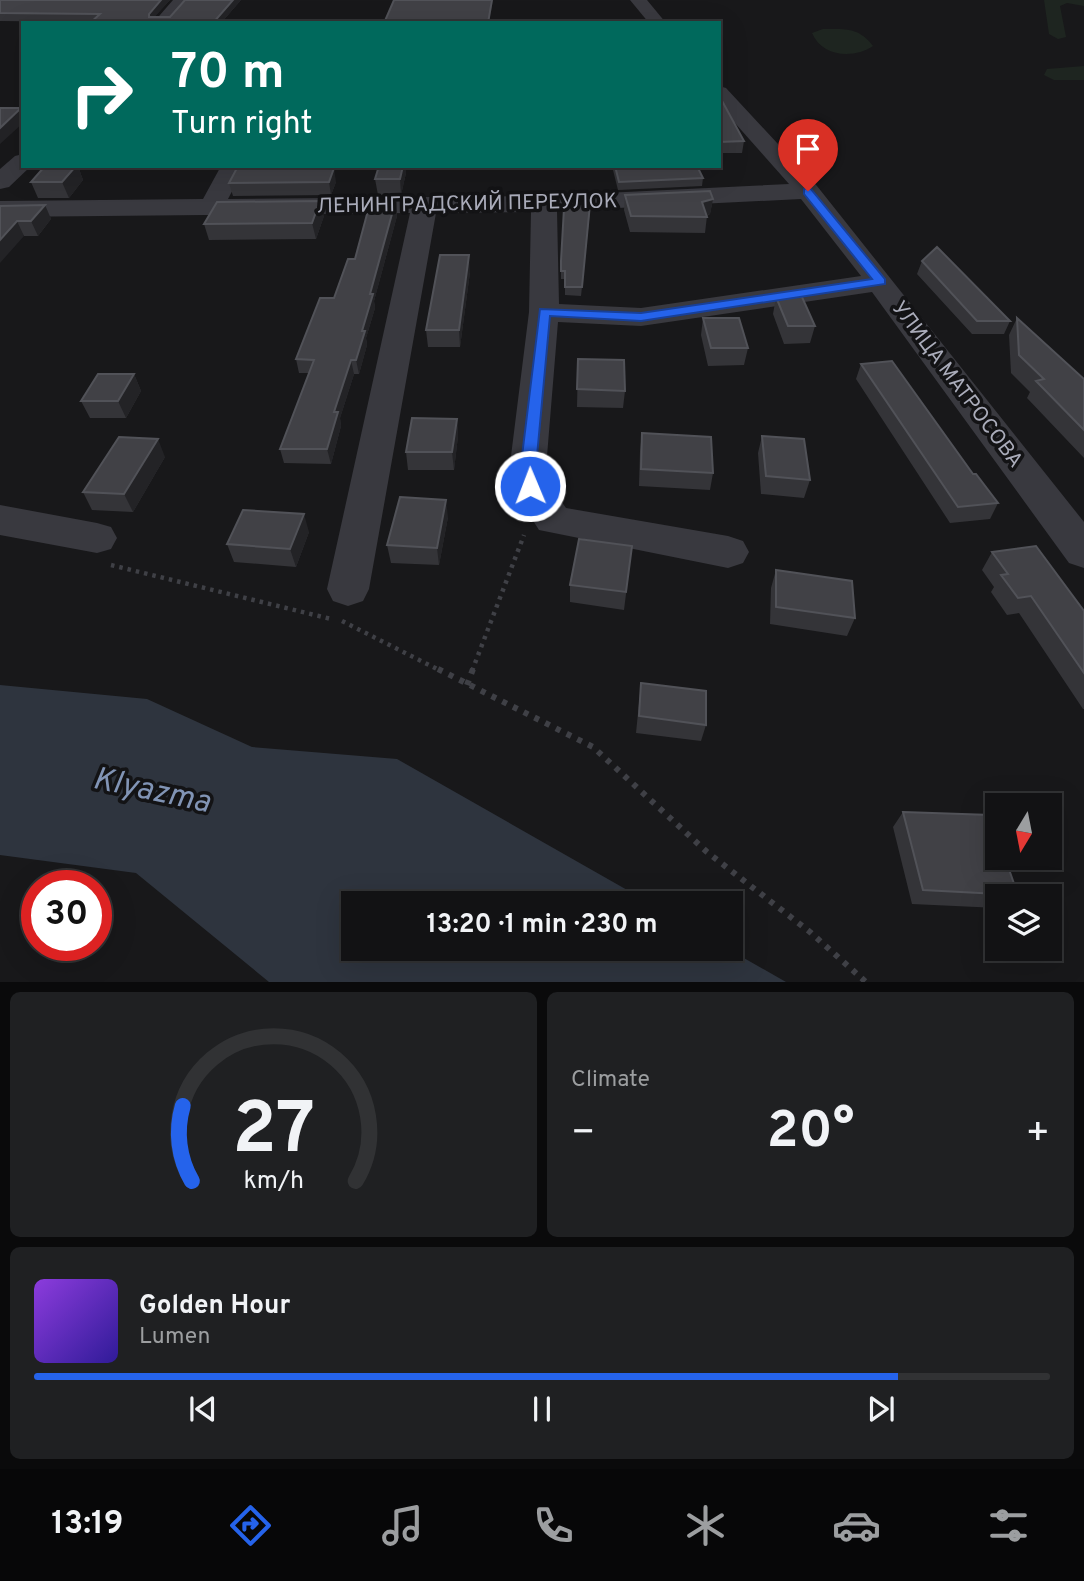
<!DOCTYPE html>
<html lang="en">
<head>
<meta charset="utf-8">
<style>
  body { margin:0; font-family:Overpass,sans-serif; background:#1f2022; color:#f1f3f6; height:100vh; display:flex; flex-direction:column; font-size:26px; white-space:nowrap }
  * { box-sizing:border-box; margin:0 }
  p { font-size:23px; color:#9c9ea0 }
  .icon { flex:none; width:38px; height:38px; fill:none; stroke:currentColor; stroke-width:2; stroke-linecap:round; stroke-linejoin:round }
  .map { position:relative; height:982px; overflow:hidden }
  .drawer { display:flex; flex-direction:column; gap:10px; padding:10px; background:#0a0a0b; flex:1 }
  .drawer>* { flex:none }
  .top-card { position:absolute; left:21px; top:21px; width:700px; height:147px; border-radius:0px; box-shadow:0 7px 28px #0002,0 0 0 2px #313234; background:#00695c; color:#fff; overflow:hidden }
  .needle { width:46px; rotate:190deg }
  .tools { position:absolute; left:985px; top:793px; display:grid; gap:14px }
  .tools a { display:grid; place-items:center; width:77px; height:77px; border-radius:0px; background:#121214; box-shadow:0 7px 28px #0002,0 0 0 2px #313234; font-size:35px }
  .speed { position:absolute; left:21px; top:870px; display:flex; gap:14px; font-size:35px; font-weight:700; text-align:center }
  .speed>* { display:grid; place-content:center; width:91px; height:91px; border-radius:50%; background:#121214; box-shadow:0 7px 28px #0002,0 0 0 2px #313234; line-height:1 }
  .speed .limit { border:10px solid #d22; background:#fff; color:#111 }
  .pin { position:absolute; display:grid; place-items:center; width:60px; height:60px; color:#fff; margin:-72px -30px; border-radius:50% 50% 50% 0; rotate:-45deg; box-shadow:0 0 7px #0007 }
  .pin .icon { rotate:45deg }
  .me { position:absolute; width:77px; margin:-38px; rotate:359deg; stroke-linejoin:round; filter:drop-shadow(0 0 5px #0008) }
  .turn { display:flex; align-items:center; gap:24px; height:147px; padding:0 35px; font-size:32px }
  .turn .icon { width:91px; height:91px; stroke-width:2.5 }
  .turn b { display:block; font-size:49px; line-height:60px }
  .big { font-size:52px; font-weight:700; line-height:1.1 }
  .drawer .widget { flex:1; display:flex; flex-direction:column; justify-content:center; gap:10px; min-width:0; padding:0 24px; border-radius:10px; background:#1f2022 }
  .drawer .dial { align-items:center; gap:0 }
  .dial svg { height:182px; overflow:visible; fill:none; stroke:#313234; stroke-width:7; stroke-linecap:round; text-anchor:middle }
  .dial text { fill:#f1f3f6; stroke:none }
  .song { display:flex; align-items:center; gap:21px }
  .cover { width:84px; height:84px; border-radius:10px; background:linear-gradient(135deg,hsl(270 70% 55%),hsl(250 70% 35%)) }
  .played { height:7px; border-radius:4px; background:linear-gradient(90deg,#2563eb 85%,#313234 85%) }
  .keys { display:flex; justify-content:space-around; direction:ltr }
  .heat { display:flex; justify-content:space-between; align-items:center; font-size:38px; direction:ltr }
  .drawer .tiles { flex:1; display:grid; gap:10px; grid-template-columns:1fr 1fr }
  .widget:last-child { grid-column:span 2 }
  .trip { position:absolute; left:341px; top:891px; width:402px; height:70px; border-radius:0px; background:#121214; box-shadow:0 7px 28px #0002,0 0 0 2px #313234; font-weight:700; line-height:70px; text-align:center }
  .dock { display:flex; height:112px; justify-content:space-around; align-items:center; background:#070708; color:#9c9ea0 }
  .dock .icon { width:49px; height:49px }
  .dock .active { color:#2563eb }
  .dock b { font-size:32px; color:#f1f3f6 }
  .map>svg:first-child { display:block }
  .green { fill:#1e2520 }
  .water { fill:#2e343e }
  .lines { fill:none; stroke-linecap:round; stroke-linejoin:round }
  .path-far1 { stroke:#3f4046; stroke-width:4.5; stroke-dasharray:3.5 5; stroke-linecap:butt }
  .path { stroke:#3f4046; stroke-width:6; stroke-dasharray:5 7; stroke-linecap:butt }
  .minor { fill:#39393f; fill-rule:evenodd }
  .wall { fill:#343438 }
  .shaded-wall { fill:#232326 }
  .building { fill:#414146; stroke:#515258; stroke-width:2 }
  .route { fill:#2563eb; stroke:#184099; stroke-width:2 }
  .labels { text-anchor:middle; stroke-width:7; stroke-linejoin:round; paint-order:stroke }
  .far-street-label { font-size:21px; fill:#aaacba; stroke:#131315 }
  .near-water-label { font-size:32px; font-style:italic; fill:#8194b5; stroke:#131315 }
</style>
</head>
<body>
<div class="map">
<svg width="1084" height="983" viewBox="0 0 1084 983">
  <rect width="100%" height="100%" fill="#18181a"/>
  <path class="green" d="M 1044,0 L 1084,0 L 1084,6 L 1067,3 L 1060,6 L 1066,37 L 1058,39 L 1049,34 Z
    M 823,29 C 845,29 859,27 873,46 C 854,59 822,57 812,33 Z
    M 1084,66 L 1084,80 L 1054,80 L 1044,75 L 1047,69 Z"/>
  <path class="water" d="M 0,685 L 147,699 L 252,747 L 397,759 L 650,903 L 354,903 L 354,948 L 728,949 L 786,982 L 269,982 L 136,873 L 0,855 Z"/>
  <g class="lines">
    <path class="path-far1" d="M 111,565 L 331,619
      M 342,621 L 441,671
      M 472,671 L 524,535"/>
    <path class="path" d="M 438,669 L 593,747 L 707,852 L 810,932 L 867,983
      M 467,685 L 473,669"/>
    <path class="minor" d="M 173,0 L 190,0 L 170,23 L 153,23 Z
      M 630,0 L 647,0 L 666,23 L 649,23 Z
      M 719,86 L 726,88 L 817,186 L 1084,522 L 1084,568 L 1069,563 L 872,292 L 641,326 L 558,322 L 547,456 L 549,484 L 566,508 L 728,536 L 743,541 L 749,552 L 743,563 L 728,568 L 539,530 L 511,486 L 511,456 L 529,312 L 531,212 L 436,213 L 369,589 L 363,601 L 348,606 L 333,601 L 327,589 L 410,213 L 0,217 L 0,201 L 203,199 L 221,166 L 245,166 L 228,199 L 544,196 L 789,184 L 719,105 ZM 801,199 L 861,276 L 641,308 L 559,304 L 557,211 Z
      M 23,154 L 23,166 L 31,166 L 9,187 L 0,189 L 0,169 L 15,156 Z
      M 0,505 L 97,523 L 111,527 L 117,538 L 111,549 L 97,553 L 0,535 Z"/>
  </g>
  <path class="wall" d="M 0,0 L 170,0 L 154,17 L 170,17 L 241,0 L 221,23 L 90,23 L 92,22 L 0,21 Z
    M 719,99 L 744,141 L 742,153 L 719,153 Z
    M 45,166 L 78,166 L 83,180 L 69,198 L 38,198 L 31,182 Z
    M 613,166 L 697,166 L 703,178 L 702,186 L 618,190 L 613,170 Z
    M 406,173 L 401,195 L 378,195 L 375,179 Z
    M 336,182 L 331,195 L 233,196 L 229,183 Z
    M 625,195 L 713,199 L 710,214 L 707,216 L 705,233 L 630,232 L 624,210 Z
    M 395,203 L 397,216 L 374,301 L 375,308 L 366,338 L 367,345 L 359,374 L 354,374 L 340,418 L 341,426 L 331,464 L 284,463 L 280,449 L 309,373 L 299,373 L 296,359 L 334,298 L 355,259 Z
    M 45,205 L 51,219 L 38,236 L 24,236 L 0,206 Z
    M 590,212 L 581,296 L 565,295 L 565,279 L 561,279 L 561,269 Z
    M 324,216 L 316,239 L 209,240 L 204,224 Z
    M 922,261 L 1010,321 L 1004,334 L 972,334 L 917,274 Z
    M 470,272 L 460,347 L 428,347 L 426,330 Z
    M 776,297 L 815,326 L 810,343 L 784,344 L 773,314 Z
    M 703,318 L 748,348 L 744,365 L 708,366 L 701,335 Z
    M 1017,318 L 1084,379 L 1084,458 L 1027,398 L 1030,392 L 1011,373 L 1009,335 Z
    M 578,359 L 625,391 L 623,408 L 577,407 Z
    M 861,364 L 973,474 L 998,503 L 990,519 L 950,523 L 856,379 Z
    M 134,374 L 141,391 L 126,418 L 90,418 L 81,401 Z
    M 457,419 L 458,436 L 454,470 L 408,470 L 406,452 Z
    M 642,433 L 713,473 L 710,490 L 639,486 L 640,451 Z
    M 762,436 L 810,480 L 804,498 L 761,494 L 758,453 Z
    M 165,457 L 133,512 L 92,510 L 83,492 Z
    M 448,517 L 439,565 L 391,563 L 387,545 Z
    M 309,532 L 296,567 L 234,562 L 227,544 Z
    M 632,546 L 624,610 L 570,602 L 570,585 Z
    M 992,552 L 1084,611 L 1084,709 L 1083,709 L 1019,613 L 1007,615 L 991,592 L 994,587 L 982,570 Z
    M 776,570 L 855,618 L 847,636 L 770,624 L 771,588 Z
    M 641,683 L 706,725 L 701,741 L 636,733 Z
    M 903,812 L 1018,895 L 1017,896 L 998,896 L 998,908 L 912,904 L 893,827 Z"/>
  <path class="shaded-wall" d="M 161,0 L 170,0 L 151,21 L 149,17 L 149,14 Z
    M 233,0 L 241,0 L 221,23 L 213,23 Z
    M 492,0 L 493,0 L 489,23 L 488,23 Z
    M 21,108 L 23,112 L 23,123 L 0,144 L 0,128 Z
    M 76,166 L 78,166 L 83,180 L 69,198 L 62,182 Z
    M 403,166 L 406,166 L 406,173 L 401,195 L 400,179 Z
    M 334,168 L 336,182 L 331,195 L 329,182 Z
    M 713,199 L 710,214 L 700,218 L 702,202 Z
    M 320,201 L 324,216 L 316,239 L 312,223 Z
    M 395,203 L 397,216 L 374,301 L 375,308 L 366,338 L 367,345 L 359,374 L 356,360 L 362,331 L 370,294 Z
    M 45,205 L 51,219 L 38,236 L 31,221 Z
    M 17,221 L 24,236 L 0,263 L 0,240 Z
    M 469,255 L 470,272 L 460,347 L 459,330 Z
    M 351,360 L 354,374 L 340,418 L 341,426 L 331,464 L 327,449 L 334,412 Z
    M 134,374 L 141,391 L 126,418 L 118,401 Z
    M 457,419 L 458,436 L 454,470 L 452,452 Z
    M 158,439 L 165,457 L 133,512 L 124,494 Z
    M 446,500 L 448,517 L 439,565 L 437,548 Z
    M 304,514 L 309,532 L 296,567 L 290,549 Z"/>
  <path class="building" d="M 0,0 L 161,0 L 149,14 L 149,17 L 170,17 L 185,0 L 233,0 L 213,23 L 90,23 L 100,14 L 0,13 Z
    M 394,0 L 492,0 L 488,23 L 384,23 Z
    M 719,99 L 721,99 L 744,141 L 719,142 Z
    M 0,108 L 21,108 L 0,128 Z
    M 45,166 L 76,166 L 62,182 L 31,182 Z
    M 379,166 L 403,166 L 400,179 L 375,179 Z
    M 615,166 L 697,166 L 703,178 L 619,182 Z
    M 237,168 L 334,168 L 329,182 L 229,183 Z
    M 710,191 L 713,199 L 702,202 L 707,217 L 631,216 L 625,195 Z
    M 320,201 L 312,223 L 204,224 L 217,202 Z
    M 370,203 L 395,203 L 370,294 L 373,294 L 362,331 L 365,331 L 356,360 L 351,360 L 334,412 L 338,412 L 327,449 L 280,449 L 314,360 L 296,359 L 320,298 L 334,298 L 348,259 L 355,259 Z
    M 590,204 L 582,287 L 565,287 L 565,271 L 561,271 L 561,261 L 564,208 Z
    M 45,205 L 31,221 L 17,221 L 0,240 L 0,206 Z
    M 937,247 L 1010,321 L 977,321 L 922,261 Z
    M 440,255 L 469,255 L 459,330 L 426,330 Z
    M 776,297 L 802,297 L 815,326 L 788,326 Z
    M 703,318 L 739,318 L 748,348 L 711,348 Z
    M 1017,318 L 1084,379 L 1084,430 L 1036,381 L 1044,379 L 1019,355 Z
    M 578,359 L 624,360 L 625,391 L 577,389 Z
    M 892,361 L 973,474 L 976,474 L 998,503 L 958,507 L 861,364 Z
    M 98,374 L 134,374 L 118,401 L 81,401 Z
    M 412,418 L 457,419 L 452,452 L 406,452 Z
    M 642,433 L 711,437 L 713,473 L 641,469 Z
    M 762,436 L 804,439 L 810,480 L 766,476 Z
    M 119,437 L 158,439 L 124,494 L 83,492 Z
    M 400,497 L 446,500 L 437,548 L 387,545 Z
    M 243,510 L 304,514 L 290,549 L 227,544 Z
    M 579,539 L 632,546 L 626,592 L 570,585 Z
    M 1036,546 L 1084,611 L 1084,673 L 1031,596 L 1018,598 L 1001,575 L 1008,574 L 992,552 Z
    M 776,570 L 852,581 L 855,618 L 776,607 Z
    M 641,683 L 706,691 L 706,725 L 639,716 Z
    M 903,812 L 991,815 L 998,834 L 998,858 L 1005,858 L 1018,895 L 923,890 Z"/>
  <path class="route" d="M 808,188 L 811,189 L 885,279 L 885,284 L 641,321 L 550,316 L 537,456 L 538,486 L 536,490 L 525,490 L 522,456 L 540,309 L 641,313 L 872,279 L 804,194 L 804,189 Z"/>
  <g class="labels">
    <g class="far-street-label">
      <text transform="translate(467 203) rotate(-1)" y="7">ЛЕНИНГРАДСКИЙ ПЕРЕУЛОК</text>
      <text transform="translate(958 384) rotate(53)" y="7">УЛИЦА МАТРОСОВА</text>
    </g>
    <g class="near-water-label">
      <text transform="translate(152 789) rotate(12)" y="11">Klyazma</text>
    </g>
  </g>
</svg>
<div class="tools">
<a><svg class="needle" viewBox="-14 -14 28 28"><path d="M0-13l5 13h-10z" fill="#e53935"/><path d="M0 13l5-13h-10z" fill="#9c9ea0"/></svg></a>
<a><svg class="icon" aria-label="layers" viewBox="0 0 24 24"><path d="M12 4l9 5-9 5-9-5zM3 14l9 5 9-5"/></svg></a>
</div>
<div class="speed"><div class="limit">30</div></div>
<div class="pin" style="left:808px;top:191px;background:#d93025"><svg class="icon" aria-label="arrive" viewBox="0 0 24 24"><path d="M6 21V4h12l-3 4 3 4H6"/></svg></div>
<svg class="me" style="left:530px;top:486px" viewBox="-20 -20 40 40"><circle r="17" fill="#2563eb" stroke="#fff" stroke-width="3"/><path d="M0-11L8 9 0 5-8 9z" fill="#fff"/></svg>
<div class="trip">13:20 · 1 min · 230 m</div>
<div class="top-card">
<div class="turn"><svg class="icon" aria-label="right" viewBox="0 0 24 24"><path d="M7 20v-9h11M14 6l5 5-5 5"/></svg><div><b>70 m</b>Turn right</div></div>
</div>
</div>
<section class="drawer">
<div class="tiles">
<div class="widget dial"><svg viewBox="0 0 100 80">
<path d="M14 69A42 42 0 1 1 86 69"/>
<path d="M14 69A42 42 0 0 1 10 36" stroke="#2563eb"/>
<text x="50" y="56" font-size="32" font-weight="700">27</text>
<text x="50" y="72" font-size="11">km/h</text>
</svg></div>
<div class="widget"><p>Climate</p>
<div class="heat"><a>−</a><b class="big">20°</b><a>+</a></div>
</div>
<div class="widget">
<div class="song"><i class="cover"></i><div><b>Golden Hour</b><p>Lumen</p></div></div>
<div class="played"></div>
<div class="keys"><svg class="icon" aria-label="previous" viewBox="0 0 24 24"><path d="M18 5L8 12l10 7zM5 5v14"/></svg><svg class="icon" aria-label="pause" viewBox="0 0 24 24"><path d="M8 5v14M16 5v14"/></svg><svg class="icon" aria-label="next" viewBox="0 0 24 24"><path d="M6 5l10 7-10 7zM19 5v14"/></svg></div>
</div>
</div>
</section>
<nav class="dock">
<b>13:19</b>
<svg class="icon active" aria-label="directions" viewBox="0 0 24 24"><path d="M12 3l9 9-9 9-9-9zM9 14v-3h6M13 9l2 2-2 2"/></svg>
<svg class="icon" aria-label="music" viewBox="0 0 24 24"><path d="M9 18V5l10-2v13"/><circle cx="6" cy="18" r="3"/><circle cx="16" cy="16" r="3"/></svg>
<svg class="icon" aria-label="phone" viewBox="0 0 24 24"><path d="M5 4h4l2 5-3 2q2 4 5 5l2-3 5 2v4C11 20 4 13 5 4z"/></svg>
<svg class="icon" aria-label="climate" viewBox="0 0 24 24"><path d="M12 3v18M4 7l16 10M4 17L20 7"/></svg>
<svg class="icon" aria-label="car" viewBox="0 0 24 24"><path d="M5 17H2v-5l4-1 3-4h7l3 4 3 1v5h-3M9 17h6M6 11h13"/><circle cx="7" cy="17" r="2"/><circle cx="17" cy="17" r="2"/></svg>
<svg class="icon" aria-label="filters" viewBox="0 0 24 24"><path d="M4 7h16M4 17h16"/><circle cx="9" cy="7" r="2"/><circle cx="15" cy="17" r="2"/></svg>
</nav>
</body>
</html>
